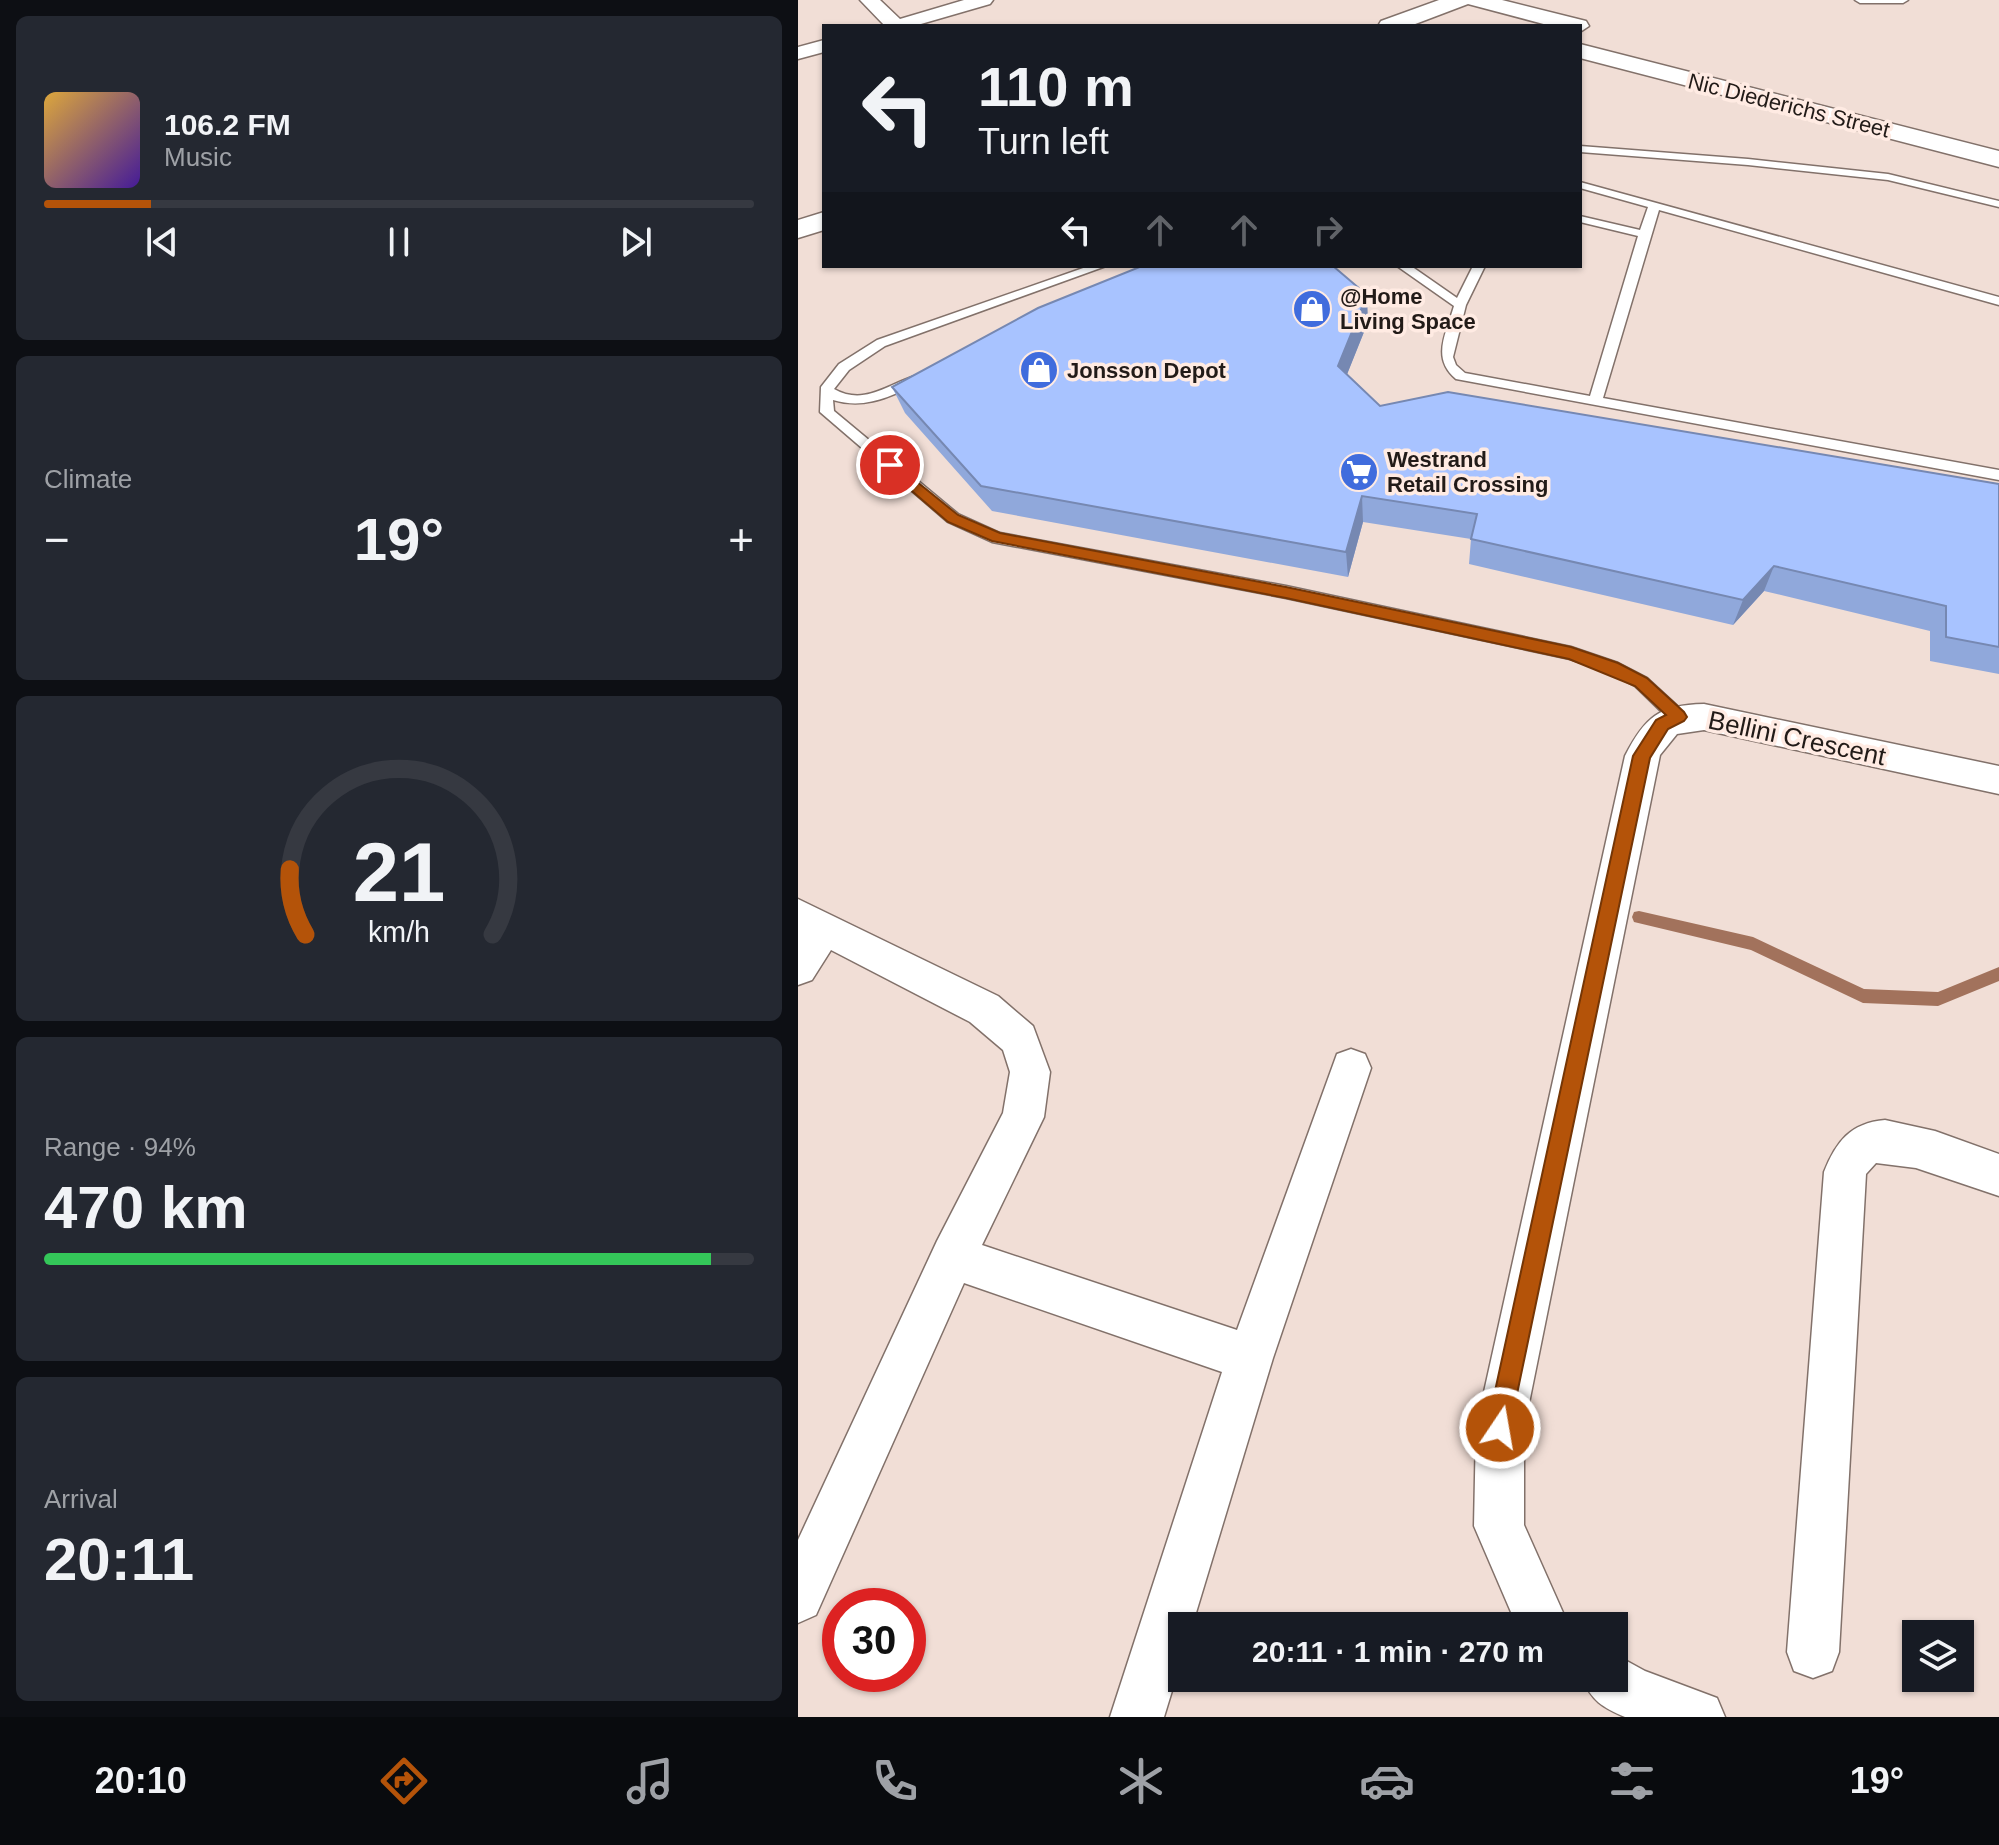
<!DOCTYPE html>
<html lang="en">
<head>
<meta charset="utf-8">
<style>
  body { margin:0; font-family:Arial,sans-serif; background:#242831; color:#f1f3f6; height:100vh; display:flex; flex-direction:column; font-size:30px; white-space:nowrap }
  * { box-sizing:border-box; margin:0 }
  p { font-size:26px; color:#9ea1a6 }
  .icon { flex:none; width:44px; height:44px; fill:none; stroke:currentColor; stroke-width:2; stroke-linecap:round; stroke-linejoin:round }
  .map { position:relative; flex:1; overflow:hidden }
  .side { display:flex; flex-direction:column; gap:16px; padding:16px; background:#0d0f14; width:798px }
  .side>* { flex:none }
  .top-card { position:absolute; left:24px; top:24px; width:760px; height:244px; border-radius:0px; box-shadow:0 2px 6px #0004; background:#171b24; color:#f1f3f6; overflow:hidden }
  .buttons { position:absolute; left:1104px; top:1620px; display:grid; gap:16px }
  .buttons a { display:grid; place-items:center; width:72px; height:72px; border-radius:0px; background:#171b24; box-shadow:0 2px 6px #0004; font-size:40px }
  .speed { position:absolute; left:24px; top:1588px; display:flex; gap:16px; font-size:40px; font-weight:700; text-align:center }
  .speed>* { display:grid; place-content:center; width:104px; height:104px; border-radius:50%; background:#171b24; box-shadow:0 2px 6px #0004; line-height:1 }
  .speed .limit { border:12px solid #d22; background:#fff; color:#111 }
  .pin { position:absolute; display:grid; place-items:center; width:68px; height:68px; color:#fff; margin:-34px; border:4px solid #fff; border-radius:50%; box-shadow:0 2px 8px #0007 }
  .me { position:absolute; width:88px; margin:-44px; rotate:12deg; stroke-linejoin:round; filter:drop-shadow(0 0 6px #0008) }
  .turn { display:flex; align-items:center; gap:28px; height:168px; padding:0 24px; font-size:36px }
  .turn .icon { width:104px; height:104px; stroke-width:2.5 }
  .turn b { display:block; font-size:56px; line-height:68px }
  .lanes { display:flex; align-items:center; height:76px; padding:0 24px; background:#0003; justify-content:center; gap:40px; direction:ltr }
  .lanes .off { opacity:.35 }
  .big { font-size:60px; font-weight:700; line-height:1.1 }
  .side .card { flex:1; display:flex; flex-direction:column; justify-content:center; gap:12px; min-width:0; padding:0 28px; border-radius:12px; background:#242831 }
  .side .dial { align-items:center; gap:0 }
  .dial svg { height:208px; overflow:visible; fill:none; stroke:#363941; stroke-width:7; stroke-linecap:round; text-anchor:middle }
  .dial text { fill:#f1f3f6; stroke:none }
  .song { display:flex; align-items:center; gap:24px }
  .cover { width:96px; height:96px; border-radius:12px; background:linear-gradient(135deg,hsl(40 70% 55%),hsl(260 70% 35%)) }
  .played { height:8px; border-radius:4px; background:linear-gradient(90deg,#b45309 15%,#363941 15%) }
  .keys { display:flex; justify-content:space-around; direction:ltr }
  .heat { display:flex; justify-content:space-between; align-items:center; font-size:44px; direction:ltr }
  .charge { height:12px; border-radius:6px; background:linear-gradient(90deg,#34c759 94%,#363941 0) }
  .trip { position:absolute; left:370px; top:1612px; width:460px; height:80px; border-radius:0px; background:#171b24; box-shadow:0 2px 6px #0004; font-weight:700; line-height:80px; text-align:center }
  .menu { display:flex; height:128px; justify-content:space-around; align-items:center; background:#090b0e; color:#9ea1a6 }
  .menu .icon { width:56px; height:56px }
  .menu .on { color:#b45309 }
  .menu b { font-size:36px; color:#f1f3f6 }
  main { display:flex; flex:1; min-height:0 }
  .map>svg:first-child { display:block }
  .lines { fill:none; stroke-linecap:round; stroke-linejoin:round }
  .stream { fill:#a2725c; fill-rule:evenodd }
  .lane-casing { stroke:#82716a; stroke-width:3 }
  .street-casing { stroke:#82716a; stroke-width:3 }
  .secondary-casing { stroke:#82716a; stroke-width:3 }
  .lane { fill:#fff; fill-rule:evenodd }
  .street { fill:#fff; fill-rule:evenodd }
  .secondary { fill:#fff; fill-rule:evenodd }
  .wall { fill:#90a8db }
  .shaded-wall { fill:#7688b2 }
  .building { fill:#a8c3ff; stroke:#7688b2; stroke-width:2 }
  .route { fill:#b45309; stroke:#753606; stroke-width:2 }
  .labels { text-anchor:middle; stroke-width:7; stroke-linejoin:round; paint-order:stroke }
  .far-street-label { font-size:22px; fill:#221b18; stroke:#ffebe3 }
  .far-poi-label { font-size:22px; font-weight:bold; fill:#221b18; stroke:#ffebe3; text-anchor:start }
  .street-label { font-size:26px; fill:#221b18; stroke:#ffebe3 }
</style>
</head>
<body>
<main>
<section class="side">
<div class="card">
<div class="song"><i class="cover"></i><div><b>106.2 FM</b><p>Music</p></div></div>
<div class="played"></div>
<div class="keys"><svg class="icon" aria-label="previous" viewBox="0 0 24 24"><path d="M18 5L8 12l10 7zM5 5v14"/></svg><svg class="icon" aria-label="pause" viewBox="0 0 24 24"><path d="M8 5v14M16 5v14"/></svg><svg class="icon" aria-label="next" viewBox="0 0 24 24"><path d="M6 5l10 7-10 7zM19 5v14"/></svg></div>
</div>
<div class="card"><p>Climate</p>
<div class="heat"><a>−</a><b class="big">19°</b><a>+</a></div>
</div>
<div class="card dial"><svg viewBox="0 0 100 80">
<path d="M14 69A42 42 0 1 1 86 69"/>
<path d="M14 69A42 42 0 0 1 8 44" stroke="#b45309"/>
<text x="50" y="56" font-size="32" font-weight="700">21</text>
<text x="50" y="72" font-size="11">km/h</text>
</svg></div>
<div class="card"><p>Range · 94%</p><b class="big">470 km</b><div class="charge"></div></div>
<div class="card"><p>Arrival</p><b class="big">20:11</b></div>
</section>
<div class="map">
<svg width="1201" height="1717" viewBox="0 0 1201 1717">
  <rect width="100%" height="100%" fill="#f1ded6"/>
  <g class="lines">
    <path class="stream" d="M 841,911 L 955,937 L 1066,989 L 1140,992 L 1201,967 L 1201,981 L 1140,1006 L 1065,1003 L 953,950 L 836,922 L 834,917 L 836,912 Z"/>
    <g class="lane-casing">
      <path id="lane" d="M 1057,0 L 1110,0 L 1105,3 L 1062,3 Z
        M 782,146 L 950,159 L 1090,174 L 1201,201 L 1201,207 L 1090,180 L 950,165 L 782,152 Z
        M 782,182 L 1201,297 L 1201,305 L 861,210 L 805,398 L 1201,470 L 1201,480 L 658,379 C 633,358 648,334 656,306 L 599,266 L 613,266 L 659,298 L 675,266 L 687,266 L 668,305 L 655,357 L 658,365 L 667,373 L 792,396 L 840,236 L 782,222 L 782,216 L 842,230 L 850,207 L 782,188 Z
        M 291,266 L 308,266 L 87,346 L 51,370 L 36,389 C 66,406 88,385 117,376 L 122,377 L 122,383 C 92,396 68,410 35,400 L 36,411 L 160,514 L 202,533 L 488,586 L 773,647 L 820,663 L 849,678 L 886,712 L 888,717 L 886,722 L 874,722 L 837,686 L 808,671 L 772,659 L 488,598 L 194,542 L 150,522 L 22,412 L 23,387 L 41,364 L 79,340 Z"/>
    </g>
    <g class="street-casing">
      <path id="street" d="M 62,0 L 82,0 L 102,19 L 166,0 L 195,0 L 192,4 L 116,26 L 87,26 Z
        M 26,40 L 26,52 L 0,59 L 0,47 Z
        M 906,704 L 1201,766 L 1201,794 L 906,730 L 879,734 L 862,755 L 726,1428 L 726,1525 L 771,1626 L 719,1626 L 676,1526 L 678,1428 L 827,756 C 847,717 861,705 906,704 Z
        M 0,899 L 200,996 L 235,1026 L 252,1072 L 246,1117 L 184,1245 L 439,1330 L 539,1054 L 553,1049 L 567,1054 L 573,1068 L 475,1358 L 394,1626 L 384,1626 L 384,1658 L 366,1717 L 312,1717 L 424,1372 L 166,1283 L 18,1615 L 0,1623 L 0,1540 L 139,1241 L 205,1113 L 212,1072 L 205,1050 L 172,1022 L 33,950 L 14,980 L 0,985 Z
        M 1087,1120 L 1137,1131 L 1201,1154 L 1201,1196 L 1118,1168 L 1078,1163 L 1068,1174 L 1041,1652 L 1034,1671 L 1015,1678 L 996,1671 L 989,1652 L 1026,1172 C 1038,1142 1052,1123 1087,1120 Z
        M 816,1654 L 847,1671 L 919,1698 L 927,1717 L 827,1717 C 804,1707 794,1701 784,1678 L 816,1678 Z"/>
    </g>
    <g class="secondary-casing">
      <path id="secondary" d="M 641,0 L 704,0 L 788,21 L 791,26 L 782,32 L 782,26 L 753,26 L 670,4 L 612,26 L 580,26 L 583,21 Z
        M 782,44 L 1201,151 L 1201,167 L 782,58 Z
        M 26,212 L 26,230 L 0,238 L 0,220 Z"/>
    </g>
    <use href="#lane" class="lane"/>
    <use href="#street" class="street"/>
    <use href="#secondary" class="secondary"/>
  </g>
  <path class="wall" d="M 570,322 L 549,374 L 582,406 L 1201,484 L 1201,674 L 1132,661 L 1132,631 L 966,591 L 935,625 L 671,564 L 673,539 L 565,522 L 550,577 L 194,511 L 107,413 L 94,387 Z"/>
  <path class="shaded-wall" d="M 569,295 L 570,322 L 542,392 L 540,366 Z
    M 564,496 L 565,522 L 550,577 L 548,552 Z
    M 976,566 L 966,591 L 935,625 L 945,600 Z"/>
  <path class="building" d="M 344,266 L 535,266 L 569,295 L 540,366 L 582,406 L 650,392 L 1201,484 L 1201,647 L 1148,637 L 1148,606 L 976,566 L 945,600 L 673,539 L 679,514 L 564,496 L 548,552 L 183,486 L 94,387 L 240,308 Z"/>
  <path class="route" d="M 92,460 L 160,515 L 202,533 L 488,587 L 773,647 L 820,663 L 849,678 L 886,712 L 889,717 L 886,721 L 870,729 L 852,758 L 710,1437 L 702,1440 L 693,1437 L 689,1428 L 835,756 L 858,720 L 868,715 L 837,686 L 771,659 L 488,598 L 194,541 L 150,522 L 87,468 L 87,462 Z"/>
  <defs>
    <g id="shop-disc" transform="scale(2)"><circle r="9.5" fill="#406cdd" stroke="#ffebe3"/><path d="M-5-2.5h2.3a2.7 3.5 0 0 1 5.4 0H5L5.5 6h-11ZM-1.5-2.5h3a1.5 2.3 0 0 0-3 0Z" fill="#fff"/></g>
    <g id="supermarket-disc" transform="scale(2)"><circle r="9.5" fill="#406cdd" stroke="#ffebe3"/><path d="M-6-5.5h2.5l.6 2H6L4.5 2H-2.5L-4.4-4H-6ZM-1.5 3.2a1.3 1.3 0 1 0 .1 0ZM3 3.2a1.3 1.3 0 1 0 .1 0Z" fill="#fff"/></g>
  </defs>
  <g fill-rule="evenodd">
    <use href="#shop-disc" x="514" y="309"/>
    <use href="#shop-disc" x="241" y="370"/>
    <use href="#supermarket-disc" x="561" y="472"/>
  </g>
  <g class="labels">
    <g class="far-street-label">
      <text transform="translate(991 105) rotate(14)" y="8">Nic Diederichs Street</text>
    </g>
    <g class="far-poi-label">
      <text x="542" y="304">@Home<tspan x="542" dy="25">Living Space</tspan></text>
      <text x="269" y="378">Jonsson Depot</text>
      <text x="589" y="467">Westrand<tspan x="589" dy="25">Retail Crossing</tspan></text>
    </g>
    <g class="street-label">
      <text transform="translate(999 738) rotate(12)" y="9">Bellini Crescent</text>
    </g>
  </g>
</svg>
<div class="buttons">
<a><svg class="icon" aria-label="layers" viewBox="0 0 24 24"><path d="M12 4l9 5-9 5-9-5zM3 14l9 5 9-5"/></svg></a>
</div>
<div class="speed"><div class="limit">30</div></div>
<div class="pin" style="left:92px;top:465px;background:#d93025"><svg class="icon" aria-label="arrive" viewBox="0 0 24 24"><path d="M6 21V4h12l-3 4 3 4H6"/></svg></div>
<svg class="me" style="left:702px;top:1428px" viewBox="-20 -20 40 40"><circle r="17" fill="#b45309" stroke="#fff" stroke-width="3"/><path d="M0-11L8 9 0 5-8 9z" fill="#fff"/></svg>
<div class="trip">20:11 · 1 min · 270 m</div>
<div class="top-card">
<div class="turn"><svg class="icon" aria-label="left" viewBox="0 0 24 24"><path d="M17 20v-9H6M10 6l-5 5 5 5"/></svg><div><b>110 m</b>Turn left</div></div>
<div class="lanes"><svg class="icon" aria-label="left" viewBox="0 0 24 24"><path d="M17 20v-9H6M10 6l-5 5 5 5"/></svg><svg class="icon off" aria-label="ahead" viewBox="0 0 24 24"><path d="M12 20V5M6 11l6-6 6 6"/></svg><svg class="icon off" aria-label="ahead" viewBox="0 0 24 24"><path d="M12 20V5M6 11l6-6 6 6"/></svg><svg class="icon off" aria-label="right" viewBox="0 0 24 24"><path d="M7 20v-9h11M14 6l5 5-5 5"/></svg></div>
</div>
</div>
</main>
<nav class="menu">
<b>20:10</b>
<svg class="icon on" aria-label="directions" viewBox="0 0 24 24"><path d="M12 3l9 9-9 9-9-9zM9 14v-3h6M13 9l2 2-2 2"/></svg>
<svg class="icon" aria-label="music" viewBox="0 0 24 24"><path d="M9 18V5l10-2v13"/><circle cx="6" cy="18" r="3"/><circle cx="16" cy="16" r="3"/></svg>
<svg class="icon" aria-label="phone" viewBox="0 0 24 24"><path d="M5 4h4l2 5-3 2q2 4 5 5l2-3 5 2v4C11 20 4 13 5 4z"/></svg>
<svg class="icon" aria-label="climate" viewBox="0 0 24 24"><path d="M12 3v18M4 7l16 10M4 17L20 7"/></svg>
<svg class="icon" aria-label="car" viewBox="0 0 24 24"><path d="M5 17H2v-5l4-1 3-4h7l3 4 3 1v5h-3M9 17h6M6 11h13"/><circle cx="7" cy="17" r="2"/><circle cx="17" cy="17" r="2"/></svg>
<svg class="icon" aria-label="filters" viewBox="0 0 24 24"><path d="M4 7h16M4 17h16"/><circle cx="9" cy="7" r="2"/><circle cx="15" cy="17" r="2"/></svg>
<b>19°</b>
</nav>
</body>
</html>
